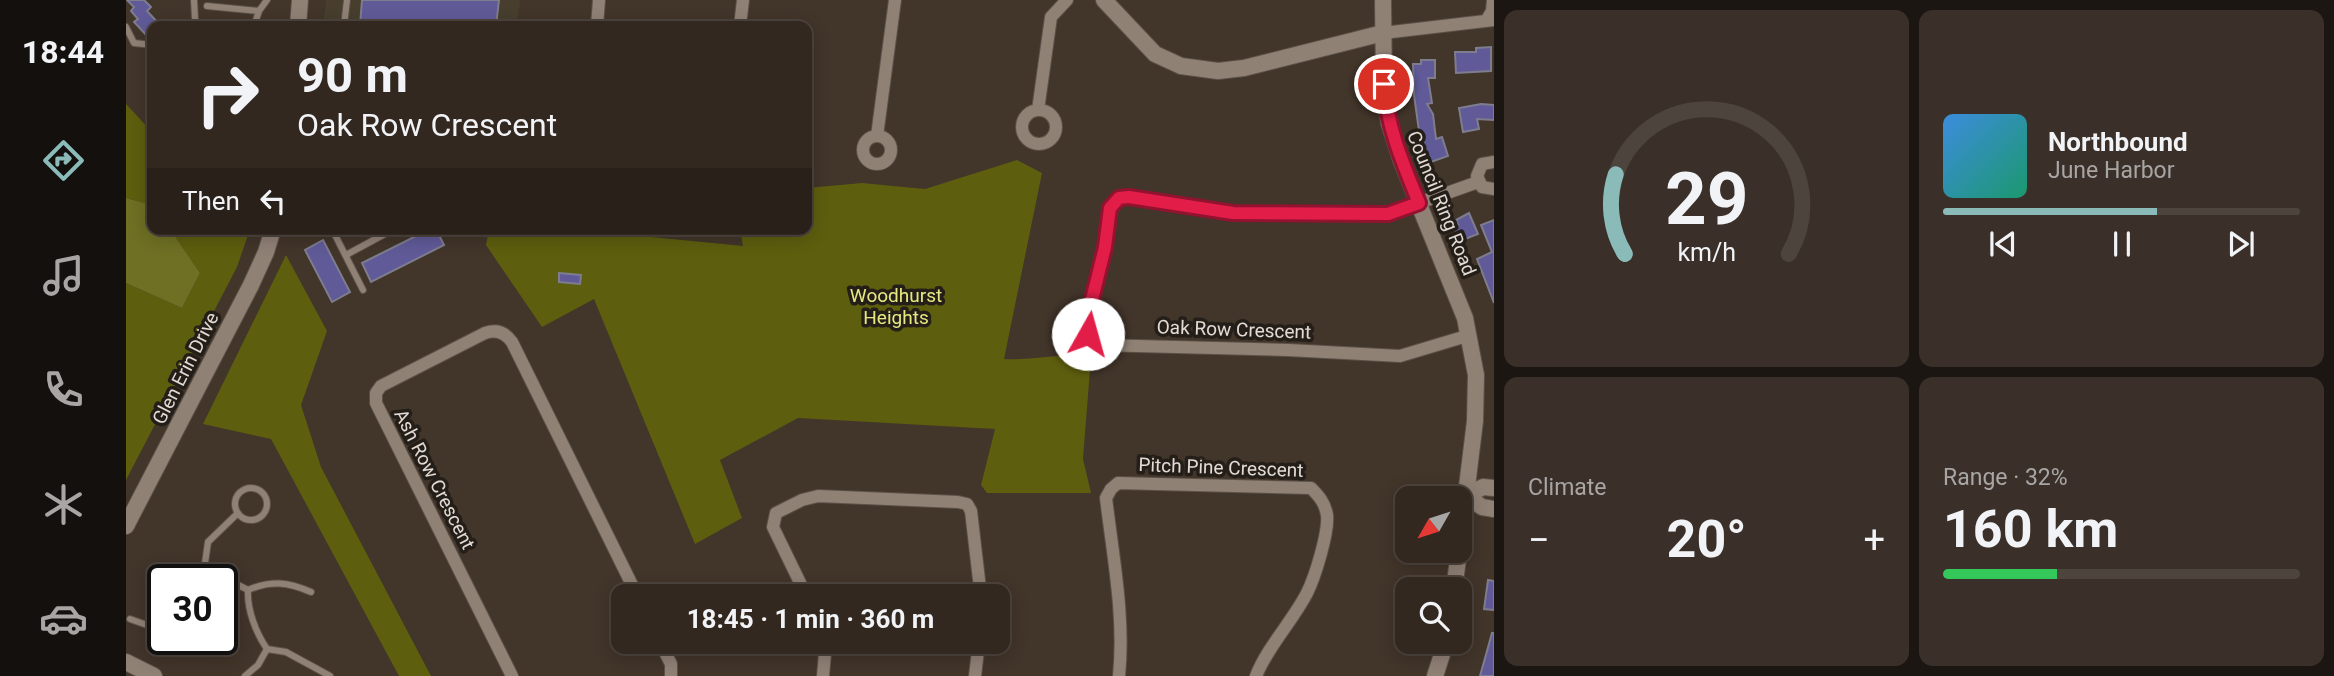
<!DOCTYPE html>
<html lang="en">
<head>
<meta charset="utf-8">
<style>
  body { margin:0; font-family:Roboto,sans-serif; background:#3a3029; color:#f1f3f6; height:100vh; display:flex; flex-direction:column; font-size:26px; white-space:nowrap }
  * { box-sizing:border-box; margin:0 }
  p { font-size:23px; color:#a8a6a5 }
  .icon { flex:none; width:38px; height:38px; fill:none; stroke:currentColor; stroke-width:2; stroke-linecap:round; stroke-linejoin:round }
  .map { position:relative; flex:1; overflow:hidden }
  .drawer { display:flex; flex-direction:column; gap:10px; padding:10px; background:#1c1612; width:840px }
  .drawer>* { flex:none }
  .hud { position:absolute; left:21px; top:21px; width:665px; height:214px; border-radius:14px; box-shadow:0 4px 18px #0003,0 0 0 2px #4d443e; background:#322820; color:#f1f3f6; overflow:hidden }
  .needle { width:46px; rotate:231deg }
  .controls { position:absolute; left:1269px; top:486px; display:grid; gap:14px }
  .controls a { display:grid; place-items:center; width:77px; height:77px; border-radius:14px; background:#322820; box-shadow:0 4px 18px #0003,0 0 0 2px #4d443e; font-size:35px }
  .speed { position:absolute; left:21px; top:564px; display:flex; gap:14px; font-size:35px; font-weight:700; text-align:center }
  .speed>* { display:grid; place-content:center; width:91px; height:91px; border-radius:50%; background:#322820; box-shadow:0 4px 18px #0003,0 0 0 2px #4d443e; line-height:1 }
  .speed .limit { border:4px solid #111; border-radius:10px; background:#fff; color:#111 }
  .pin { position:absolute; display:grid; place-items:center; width:60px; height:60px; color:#fff; margin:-30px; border:4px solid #fff; border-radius:50%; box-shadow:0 2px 7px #0007 }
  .me { position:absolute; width:77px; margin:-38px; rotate:7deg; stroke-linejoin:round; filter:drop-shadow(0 0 5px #0008) }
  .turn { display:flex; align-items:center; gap:24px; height:147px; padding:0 35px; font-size:32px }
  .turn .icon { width:91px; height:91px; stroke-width:2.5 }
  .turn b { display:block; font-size:49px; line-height:60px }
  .then { display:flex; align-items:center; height:66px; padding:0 35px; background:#0003; gap:14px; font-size:26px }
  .big { font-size:52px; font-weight:700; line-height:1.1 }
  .drawer .card { flex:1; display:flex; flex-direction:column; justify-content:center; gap:10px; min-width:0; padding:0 24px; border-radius:14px; background:#3a3029 }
  .drawer .dial { align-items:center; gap:0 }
  .dial svg { height:182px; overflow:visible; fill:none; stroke:#4d443e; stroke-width:7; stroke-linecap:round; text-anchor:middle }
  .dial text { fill:#f1f3f6; stroke:none }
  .song { display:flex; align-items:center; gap:21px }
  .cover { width:84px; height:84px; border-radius:10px; background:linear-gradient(135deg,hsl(210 70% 55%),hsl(160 70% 35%)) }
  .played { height:7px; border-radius:4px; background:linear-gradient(90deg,#8bbbb9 60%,#4d443e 60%) }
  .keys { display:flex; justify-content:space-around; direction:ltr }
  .heat { display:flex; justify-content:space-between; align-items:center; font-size:38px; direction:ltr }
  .charge { height:10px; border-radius:5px; background:linear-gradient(90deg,#34c759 32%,#4d443e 0) }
  .drawer .tiles { flex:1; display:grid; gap:10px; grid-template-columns:repeat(2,1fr) }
  .trip { position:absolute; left:485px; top:584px; width:399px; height:70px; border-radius:14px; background:#322820; box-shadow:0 4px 18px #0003,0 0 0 2px #4d443e; font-weight:700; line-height:70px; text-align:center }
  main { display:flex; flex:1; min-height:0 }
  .tabs { display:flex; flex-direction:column; width:126px; justify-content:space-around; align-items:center; background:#14100d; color:#a8a6a5 }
  .tabs .icon { width:49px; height:49px }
  .tabs .selected { color:#8bbbb9 }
  .tabs b { font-size:32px; color:#f1f3f6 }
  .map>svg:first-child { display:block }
  .commercial { fill:#473e2d }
  .green { fill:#5e5e0f }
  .forest { fill:#6f7024 }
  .building { fill:#605a98; stroke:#7e7d8e; stroke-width:2 }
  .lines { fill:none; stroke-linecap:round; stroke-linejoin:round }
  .service-casing { stroke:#5c5148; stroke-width:8 }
  .minor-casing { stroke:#5c5148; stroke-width:14 }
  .tertiary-casing { stroke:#5c5148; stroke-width:18 }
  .service { stroke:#908175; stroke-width:6 }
  .minor { stroke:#908175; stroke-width:12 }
  .tertiary { stroke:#908175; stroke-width:16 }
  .route-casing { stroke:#92132f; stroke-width:18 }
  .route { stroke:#e11d48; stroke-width:12 }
  .labels { text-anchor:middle; stroke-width:7; stroke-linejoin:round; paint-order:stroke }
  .street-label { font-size:19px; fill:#e3dad4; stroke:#241e19 }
  .park-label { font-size:19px; fill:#e6e981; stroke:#241e19 }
</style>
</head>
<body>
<main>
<nav class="tabs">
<b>18:44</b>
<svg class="icon selected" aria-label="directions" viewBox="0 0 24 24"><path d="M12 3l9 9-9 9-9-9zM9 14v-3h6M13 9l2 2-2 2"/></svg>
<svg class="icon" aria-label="music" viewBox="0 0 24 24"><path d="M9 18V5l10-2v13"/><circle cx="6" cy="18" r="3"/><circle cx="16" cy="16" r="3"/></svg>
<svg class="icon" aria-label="phone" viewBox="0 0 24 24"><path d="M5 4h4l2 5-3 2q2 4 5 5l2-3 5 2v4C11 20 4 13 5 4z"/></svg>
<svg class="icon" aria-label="climate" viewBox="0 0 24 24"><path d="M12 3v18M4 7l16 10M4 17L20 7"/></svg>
<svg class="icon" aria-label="car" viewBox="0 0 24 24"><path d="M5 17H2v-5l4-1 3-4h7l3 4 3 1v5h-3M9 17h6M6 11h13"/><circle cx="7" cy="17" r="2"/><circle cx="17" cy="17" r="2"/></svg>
</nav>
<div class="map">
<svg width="1368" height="676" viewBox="0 0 1368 676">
  <rect width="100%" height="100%" fill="#42352a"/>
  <path class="commercial" d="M 200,0 L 394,0 L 391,26 L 197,26 Z"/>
  <path class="green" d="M 0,104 L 26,132 L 26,205 L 0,198 Z
    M 891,160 L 916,173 L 878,359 C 907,361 936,352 965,357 L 957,459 L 965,493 L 861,493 L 855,485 L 869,429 L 672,418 L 594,460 L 616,518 L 569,544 L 468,299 L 416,327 L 360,245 L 363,229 L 482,229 L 484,233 L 617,246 L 614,229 L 681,229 L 681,188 L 736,183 L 799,189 Z
    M 44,229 L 119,229 L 123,232 L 111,267 L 0,480 L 0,283 L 56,308 L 74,273 Z
    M 160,255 L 201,331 L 175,405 L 195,467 L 305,676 L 273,676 L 145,439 L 77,424 Z"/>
  <path class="forest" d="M 0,198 L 26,205 L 26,229 L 44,229 L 74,273 L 56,308 L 0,283 Z"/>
  <path class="building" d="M 1,0 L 18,0 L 25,7 L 21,11 L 35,26 L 26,26 L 26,33 L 22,37 L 8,22 L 12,19 L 5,11 L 8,7 Z
    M 236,0 L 373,0 L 370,26 L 328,23 L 327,26 L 234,26 Z
    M 1365,47 L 1365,71 L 1330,73 L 1329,52 L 1350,52 L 1350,48 Z
    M 1295,60 L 1309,60 L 1309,78 L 1302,78 L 1306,103 L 1301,104 L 1307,114 L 1310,139 L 1316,137 L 1322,156 L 1305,162 L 1293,131 L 1288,95 L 1287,64 L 1295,64 Z
    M 1355,104 L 1368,105 L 1368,120 L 1351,119 L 1353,129 L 1337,132 L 1333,108 Z
    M 1343,213 L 1352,234 L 1334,241 L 1328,227 L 1332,225 L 1330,220 Z
    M 1368,220 L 1368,303 L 1351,259 L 1366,252 L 1355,225 Z
    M 304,229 L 310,229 L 318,245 L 245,282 L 236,263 Z
    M 197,240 L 224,292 L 206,302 L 179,250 Z
    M 433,273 L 455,275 L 454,284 L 433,282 Z
    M 1362,580 L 1368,581 L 1368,610 L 1358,609 Z
    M 1366,633 L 1368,633 L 1368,676 L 1354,676 Z"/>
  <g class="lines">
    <g class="service-casing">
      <path id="service" d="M 68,0 L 69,19 L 73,26
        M 81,6 L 133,11
        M 128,26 L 133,11 L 141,0
        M 218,26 L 221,0
        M 0,27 L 8,43 L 26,45
        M 206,229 L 237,290
        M 253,229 L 257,235 L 269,229
        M 220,255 L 257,235
        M109 504a16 16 0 1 1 32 0a16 16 0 1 1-32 0Z
        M 112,513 L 82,542 L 79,563 L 85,571 L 122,590 C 121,610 130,633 141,649 L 132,665 L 119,676
        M 122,590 C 145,580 162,582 185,592
        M 4,619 L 21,625 L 37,622
        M 141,649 L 160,652 L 204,676"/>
    </g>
    <g class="minor-casing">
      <path id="minor" d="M 1360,21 L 1366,11 L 1367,0
        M 471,26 L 473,0
        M 614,26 L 617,0
        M 1257,33 L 1368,20
        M 912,110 L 925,17 L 941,0
        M896 127a17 17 0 1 1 34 0a17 17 0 1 1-34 0Z
        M737 150a14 14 0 1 1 28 0a14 14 0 1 1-28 0Z
        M 751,136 L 769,0
        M 1368,162 L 1356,164 L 1351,176 L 1356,187 L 1368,189
        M 1344,335 L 1274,356 L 1162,350 L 973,345 C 964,340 962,334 960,325 L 979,247 L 984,208 L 993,198 L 1003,197 L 1107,213 L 1262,214 L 1352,182
        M 681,597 L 647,527 L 650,513 L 676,500 L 692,496 L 832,502 L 841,504 L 845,511 L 855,597
        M 534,642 L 545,664 L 545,676
        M 386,676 L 250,403 L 250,393 L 255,386 L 359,333 C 370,329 379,332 386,342 L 512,597
        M 697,676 L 700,642
        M 849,676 L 853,642
        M 993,676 C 999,617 987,557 980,498 L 985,489 L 992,483 L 1185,488 C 1193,496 1199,503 1201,515 C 1203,532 1189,577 1181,593 C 1166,622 1142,646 1130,676"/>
    </g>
    <g class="tertiary-casing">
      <path id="tertiary" d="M 978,0 L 1029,54 L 1055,66 L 1092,71 L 1118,68 L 1257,33
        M 1257,0 L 1258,84 L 1263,123 L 1275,160 L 1339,318 L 1350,375 L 1349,421 L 1334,544
        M 172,26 L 174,0
        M 1368,488 L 1357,487 L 1340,496 L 1356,507 L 1368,509
        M 0,526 L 125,285 L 140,252 L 147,229
        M 1328,590 L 1333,551
        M 0,662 L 28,676
        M 1309,676 L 1320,642"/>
    </g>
    <use href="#service" class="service"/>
    <use href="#minor" class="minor"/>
    <use href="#tertiary" class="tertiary"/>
  </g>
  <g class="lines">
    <g class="route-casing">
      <path id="route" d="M 962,334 L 960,324 L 979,247 L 984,208 L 993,198 L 1003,197 L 1107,213 L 1262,214 L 1293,203 C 1277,164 1261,127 1258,84"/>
    </g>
    <use href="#route" class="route"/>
  </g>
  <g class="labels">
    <g class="street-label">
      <text transform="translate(1316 203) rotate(68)" y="7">Council Ring Road</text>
      <text transform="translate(1108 329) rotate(2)" y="7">Oak Row Crescent</text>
      <text transform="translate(59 368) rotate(-63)" y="7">Glen Erin Drive</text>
      <text transform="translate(1095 467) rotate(2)" y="7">Pitch Pine Crescent</text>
      <text transform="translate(309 479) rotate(63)" y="7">Ash Row Crescent</text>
    </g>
    <g class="park-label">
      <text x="770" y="302">Woodhurst<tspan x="770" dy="22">Heights</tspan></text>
    </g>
  </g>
</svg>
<div class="controls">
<a><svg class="needle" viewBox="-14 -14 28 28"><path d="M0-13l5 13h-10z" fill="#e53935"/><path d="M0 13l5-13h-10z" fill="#a8a6a5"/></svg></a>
<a><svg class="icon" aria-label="search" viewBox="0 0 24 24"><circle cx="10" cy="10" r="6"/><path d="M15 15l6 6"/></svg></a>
</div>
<div class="speed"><div class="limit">30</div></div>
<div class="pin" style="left:1258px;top:84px;background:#d93025"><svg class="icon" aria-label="arrive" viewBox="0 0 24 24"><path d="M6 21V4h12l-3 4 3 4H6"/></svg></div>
<svg class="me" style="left:962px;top:334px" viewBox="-20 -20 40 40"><circle r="19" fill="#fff"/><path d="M0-13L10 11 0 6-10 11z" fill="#e11d48"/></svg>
<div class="trip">18:45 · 1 min · 360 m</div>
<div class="hud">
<div class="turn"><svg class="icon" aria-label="right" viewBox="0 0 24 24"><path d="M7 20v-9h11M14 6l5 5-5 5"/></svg><div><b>90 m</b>Oak Row Crescent</div></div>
<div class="then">Then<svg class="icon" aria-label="left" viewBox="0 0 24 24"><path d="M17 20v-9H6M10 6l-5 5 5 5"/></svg></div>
</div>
</div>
<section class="drawer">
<div class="tiles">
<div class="card dial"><svg viewBox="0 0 100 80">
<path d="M14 69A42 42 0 1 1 86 69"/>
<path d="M14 69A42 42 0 0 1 10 34" stroke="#8bbbb9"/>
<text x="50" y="56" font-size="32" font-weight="700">29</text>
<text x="50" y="72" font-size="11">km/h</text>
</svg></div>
<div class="card">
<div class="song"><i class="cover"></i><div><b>Northbound</b><p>June Harbor</p></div></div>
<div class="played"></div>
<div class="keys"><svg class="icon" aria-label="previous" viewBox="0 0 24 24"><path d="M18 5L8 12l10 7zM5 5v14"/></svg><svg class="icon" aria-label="pause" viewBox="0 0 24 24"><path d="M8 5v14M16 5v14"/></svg><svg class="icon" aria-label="next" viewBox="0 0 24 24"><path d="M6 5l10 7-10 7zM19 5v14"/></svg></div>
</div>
<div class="card"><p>Climate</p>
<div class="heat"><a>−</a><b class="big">20°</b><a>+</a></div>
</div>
<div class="card"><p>Range · 32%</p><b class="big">160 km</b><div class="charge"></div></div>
</div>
</section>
</main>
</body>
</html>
